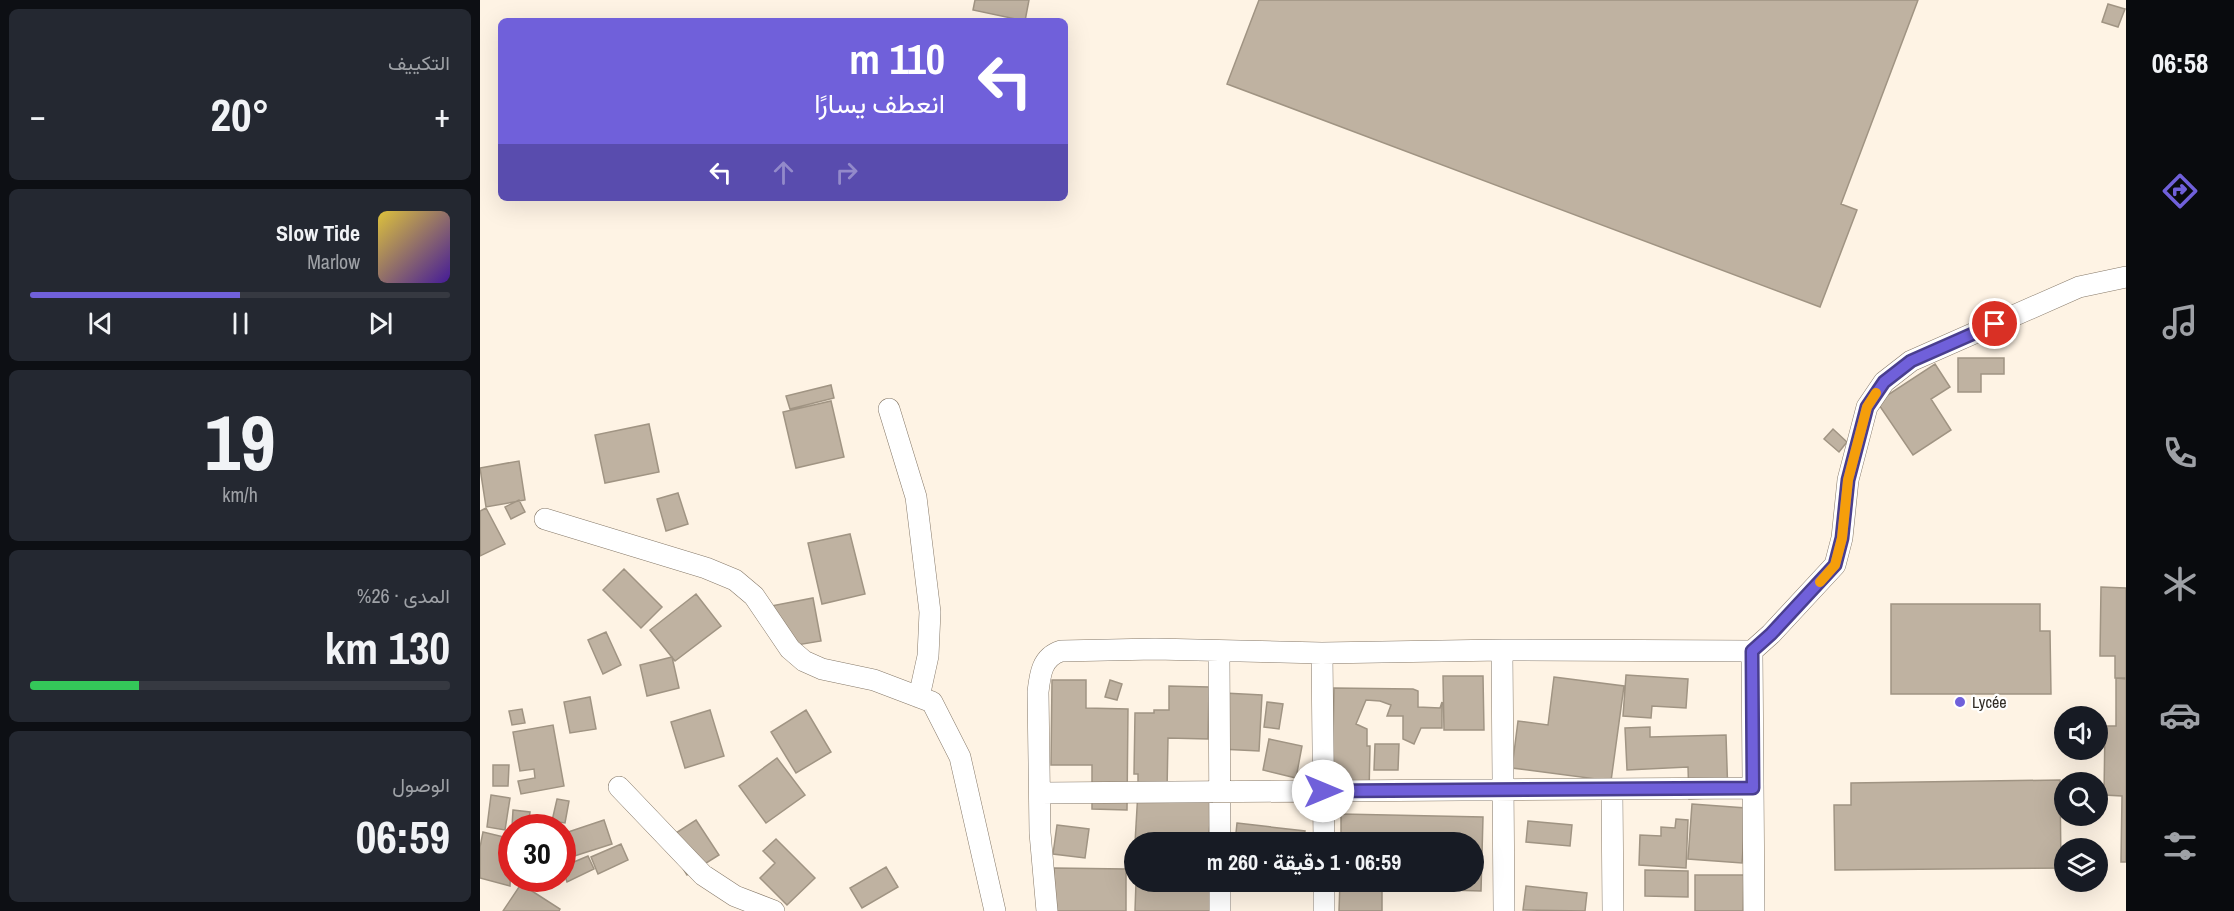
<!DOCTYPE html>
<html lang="ar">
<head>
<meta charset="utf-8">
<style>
  body { margin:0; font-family:"Archivo Narrow",Vazirmatn,sans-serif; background:#242831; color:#f1f3f6; direction:rtl; height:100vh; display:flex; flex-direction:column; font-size:22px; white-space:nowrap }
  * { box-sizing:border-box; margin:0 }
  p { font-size:20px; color:#9ea1a6 }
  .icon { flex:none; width:33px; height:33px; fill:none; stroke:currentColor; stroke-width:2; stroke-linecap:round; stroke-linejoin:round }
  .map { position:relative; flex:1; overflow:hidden; direction:ltr }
  .panel { display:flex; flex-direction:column; gap:9px; padding:9px; background:#0d0f14; width:480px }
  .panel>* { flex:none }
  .banner { position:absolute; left:18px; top:18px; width:570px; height:183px; border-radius:9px; box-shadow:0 6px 24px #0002; direction:rtl; background:#7060da; color:#fff; overflow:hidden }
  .controls { position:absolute; left:1574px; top:706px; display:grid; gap:12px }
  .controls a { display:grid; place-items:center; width:54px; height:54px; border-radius:50%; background:#171b24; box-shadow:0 6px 24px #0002; font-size:30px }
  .speed { position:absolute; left:18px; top:814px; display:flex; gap:12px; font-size:30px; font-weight:700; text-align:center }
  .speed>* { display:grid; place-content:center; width:78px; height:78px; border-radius:50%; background:#171b24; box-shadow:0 6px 24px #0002; line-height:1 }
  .speed .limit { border:9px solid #d22; background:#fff; color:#111 }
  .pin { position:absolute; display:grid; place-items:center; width:51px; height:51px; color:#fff; margin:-26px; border:3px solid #fff; border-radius:50%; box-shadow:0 2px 6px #0007 }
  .me { position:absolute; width:66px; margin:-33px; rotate:90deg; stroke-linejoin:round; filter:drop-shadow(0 0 4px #0008) }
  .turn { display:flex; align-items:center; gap:21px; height:126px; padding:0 24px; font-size:27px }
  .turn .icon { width:78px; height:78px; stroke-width:2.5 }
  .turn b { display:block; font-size:42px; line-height:51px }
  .lanes { display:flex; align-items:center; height:57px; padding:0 24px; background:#0003; justify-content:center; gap:30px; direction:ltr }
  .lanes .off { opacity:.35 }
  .big { font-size:45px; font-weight:700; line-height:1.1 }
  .panel .card { flex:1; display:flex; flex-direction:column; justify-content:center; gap:9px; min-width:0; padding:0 21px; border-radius:9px; background:#242831 }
  .panel .dial { align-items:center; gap:0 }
  .dial b { font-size:78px; line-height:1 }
  .song { display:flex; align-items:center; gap:18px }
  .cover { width:72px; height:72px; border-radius:9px; background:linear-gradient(135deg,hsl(50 70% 55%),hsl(260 70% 35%)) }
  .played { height:6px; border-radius:3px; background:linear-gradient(90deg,#7060da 50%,#363941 50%) }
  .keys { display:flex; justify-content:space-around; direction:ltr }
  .heat { display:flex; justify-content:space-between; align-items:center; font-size:33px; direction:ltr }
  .charge { height:9px; border-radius:4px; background:linear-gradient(90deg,#34c759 26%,#363941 0) }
  .trip { position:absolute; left:644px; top:832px; width:360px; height:60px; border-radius:30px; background:#171b24; box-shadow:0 6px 24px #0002; font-weight:700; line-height:60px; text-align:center; direction:rtl }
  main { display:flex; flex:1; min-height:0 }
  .tab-bar { display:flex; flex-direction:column; width:108px; justify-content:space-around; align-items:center; background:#090b0e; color:#9ea1a6 }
  .tab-bar .icon { width:42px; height:42px }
  .tab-bar .selected { color:#7060da }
  .tab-bar b { font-size:27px; color:#f1f3f6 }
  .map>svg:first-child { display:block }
  .building { fill:#bfb2a1; stroke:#a09483; stroke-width:1.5 }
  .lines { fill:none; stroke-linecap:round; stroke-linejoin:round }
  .minor-casing { stroke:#867969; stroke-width:22 }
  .minor { stroke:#fff; stroke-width:21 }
  .route-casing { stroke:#493e8e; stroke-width:15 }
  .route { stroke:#7060da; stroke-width:10 }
  .slow { stroke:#f59e0b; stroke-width:10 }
  .poi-dot { fill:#7060da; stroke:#fff; stroke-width:2 }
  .labels { text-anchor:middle; stroke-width:4.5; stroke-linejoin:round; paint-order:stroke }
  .poi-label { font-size:16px; fill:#312c25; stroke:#fff; text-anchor:start }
</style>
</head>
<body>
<main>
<nav class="tab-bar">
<b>06:58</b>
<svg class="icon selected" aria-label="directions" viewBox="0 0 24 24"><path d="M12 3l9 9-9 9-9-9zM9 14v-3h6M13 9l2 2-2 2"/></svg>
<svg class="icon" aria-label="music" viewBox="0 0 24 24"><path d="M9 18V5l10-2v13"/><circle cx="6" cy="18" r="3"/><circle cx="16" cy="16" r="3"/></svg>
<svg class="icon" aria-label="phone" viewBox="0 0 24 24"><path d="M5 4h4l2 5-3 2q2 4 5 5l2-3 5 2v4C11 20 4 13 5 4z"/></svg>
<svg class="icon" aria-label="climate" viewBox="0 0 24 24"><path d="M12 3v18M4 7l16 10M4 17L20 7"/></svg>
<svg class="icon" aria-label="car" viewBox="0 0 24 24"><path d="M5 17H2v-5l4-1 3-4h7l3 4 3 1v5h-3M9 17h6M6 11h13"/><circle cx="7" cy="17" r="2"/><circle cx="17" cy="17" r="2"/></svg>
<svg class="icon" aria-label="filters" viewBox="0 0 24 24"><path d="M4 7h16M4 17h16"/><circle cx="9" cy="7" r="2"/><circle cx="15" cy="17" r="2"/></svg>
</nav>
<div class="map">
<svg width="1646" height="911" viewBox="0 0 1646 911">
  <rect width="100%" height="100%" fill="#fef3e4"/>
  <path class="building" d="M 495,0 L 549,0 L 545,21 L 493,10 Z
    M 779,0 L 1438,0 L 1361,204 L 1377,210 L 1340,307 L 747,84 Z
    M 1628,4 L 1645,9 L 1638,27 L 1622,22 Z
    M 1478,358 L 1524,358 L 1524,374 L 1501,374 L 1501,392 L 1478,392 Z
    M 1455,364 L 1470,387 L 1451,399 L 1471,430 L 1433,455 L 1397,402 Z
    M 351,385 L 354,398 L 310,409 L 306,396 Z
    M 351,401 L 364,457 L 316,468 L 303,412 Z
    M 169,424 L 179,472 L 125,483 L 115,435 Z
    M 1353,429 L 1367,442 L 1359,452 L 1344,439 Z
    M 39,461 L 45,500 L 6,507 L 0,468 Z
    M 198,493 L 208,524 L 186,531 L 177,499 Z
    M 39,500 L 45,512 L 31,519 L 25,507 Z
    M 6,508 L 25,544 L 0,556 L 0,511 Z
    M 370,534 L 385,594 L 342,604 L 328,543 Z
    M 144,569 L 182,607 L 161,628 L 123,590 Z
    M 1621,587 L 1646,588 L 1646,678 L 1635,678 L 1635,656 L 1620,656 Z
    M 216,594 L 241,626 L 195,661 L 170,630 Z
    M 333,598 L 341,641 L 299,648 L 291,606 Z
    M 1411,604 L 1560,604 L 1560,631 L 1570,631 L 1571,694 L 1411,694 Z
    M 126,632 L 141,665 L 123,674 L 108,640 Z
    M 192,657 L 199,688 L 167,696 L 160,665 Z
    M 1146,675 L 1208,679 L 1206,708 L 1172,706 L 1171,718 L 1143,716 Z
    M 963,676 L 1003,676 L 1004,730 L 964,730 Z
    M 1074,677 L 1144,686 L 1131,781 L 1032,768 L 1038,721 L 1068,725 Z
    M 1636,678 L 1646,679 L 1646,862 L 1641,862 L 1642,796 L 1624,795 L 1625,726 L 1636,726 Z
    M 572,680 L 606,680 L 606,708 L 648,709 L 647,810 L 612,809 L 612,765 L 571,765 Z
    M 630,680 L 642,684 L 637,700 L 625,697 Z
    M 689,686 L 729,687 L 728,739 L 688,738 L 687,791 L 658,791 L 658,774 L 654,774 L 655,713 L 674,713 L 674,710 L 689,710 Z
    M 854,688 L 933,689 L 938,691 L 938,707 L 960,708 L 962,702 L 962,728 L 941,728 L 934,744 L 923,739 L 923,716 L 907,716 L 911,705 L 900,701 L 886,700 L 876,724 L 887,729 L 887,746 L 890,746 L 889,794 L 852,794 Z
    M 744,693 L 782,695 L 779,751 L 740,749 Z
    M 110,697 L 116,729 L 90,733 L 84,702 Z
    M 787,702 L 803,704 L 799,729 L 784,727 Z
    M 42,709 L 45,723 L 32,725 L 29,711 Z
    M 230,710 L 244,756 L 205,768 L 191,722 Z
    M 326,710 L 351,752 L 316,773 L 291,732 Z
    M 73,725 L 84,786 L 41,794 L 38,781 L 55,778 L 54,769 L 40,771 L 33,732 Z
    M 1170,727 L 1170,737 L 1246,735 L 1248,797 L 1209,799 L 1208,767 L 1147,770 L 1145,728 Z
    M 789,739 L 822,746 L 816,778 L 783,770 Z
    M 895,744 L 919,744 L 918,770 L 894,770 Z
    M 297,758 L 325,795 L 286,823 L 259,786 Z
    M 13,765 L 29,765 L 28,786 L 13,786 Z
    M 1580,780 L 1581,868 L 1355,870 L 1354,805 L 1371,805 L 1371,783 Z
    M 658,791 L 733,794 L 728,842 L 675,840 L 675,843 L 655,843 Z
    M 11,795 L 30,798 L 25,830 L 7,827 Z
    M 77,799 L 89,801 L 85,823 L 72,821 Z
    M 1212,804 L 1266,808 L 1262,863 L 1208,859 Z
    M 33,810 L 50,812 L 48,828 L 32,827 Z
    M 861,814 L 1003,817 L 1001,891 L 902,888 L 902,911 L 859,911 L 860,882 L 993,882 L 993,843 L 861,843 Z
    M 1196,819 L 1208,820 L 1206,868 L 1159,865 L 1160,835 L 1181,836 L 1181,827 L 1195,828 Z
    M 124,820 L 132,844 L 82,860 L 82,834 Z
    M 216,820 L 239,855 L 207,875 L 185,840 Z
    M 1048,821 L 1092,825 L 1090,846 L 1046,842 Z
    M 757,823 L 825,831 L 823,843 L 755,843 Z
    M 577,825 L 609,829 L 605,858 L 573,854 Z
    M 3,832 L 32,839 L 30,886 L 0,878 L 0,847 Z
    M 296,839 L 335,878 L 307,905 L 280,878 L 295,863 L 283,851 Z
    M 141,844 L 148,860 L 118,874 L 111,857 Z
    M 108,856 L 114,869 L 87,882 L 82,867 Z
    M 406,867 L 418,887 L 382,908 L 370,888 Z
    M 574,868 L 646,869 L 646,911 L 574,911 Z
    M 1165,870 L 1208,871 L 1208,897 L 1165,896 Z
    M 1215,875 L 1264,875 L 1263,911 L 1215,911 Z
    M 656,882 L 734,882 L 733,911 L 655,911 Z
    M 41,884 L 80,909 L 79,911 L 23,911 Z
    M 1046,886 L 1107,893 L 1105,911 L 1043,910 Z"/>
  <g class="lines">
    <g class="minor-casing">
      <path id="minor" d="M 409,409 L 436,497 L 450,612 L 448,656 L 439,697
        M 65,519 L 226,568 L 255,580 L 274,596 L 310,649 L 324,661 L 342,669 L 394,680 L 452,702 L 480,757 L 515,911
        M 1022,650 L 1024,911
        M 739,651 L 740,843
        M 1272,651 L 1274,911
        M 842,653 L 844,843
        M 139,787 L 223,875 L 255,896 L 294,911
        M 1132,789 L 1133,911
        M 560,793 L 1273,788
        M 740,882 L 740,911
        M 844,882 L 844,911
        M 567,911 L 560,833 L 558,692 C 560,674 562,657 581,651 L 675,649 L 842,653 L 1022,650 L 1272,651 L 1291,634 L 1355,565 L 1362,538 L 1368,480 L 1387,407 L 1404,382 L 1431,361 L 1599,287 L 1646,277"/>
    </g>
    <use href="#minor" class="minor"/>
  </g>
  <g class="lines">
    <g class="route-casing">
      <path id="route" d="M 843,791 L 1273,788 L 1272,651 L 1291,634 L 1355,565 L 1362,538 L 1368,480 L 1387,407 L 1404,382 L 1431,361 L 1515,324"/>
    </g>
    <use href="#route" class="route"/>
    <path class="slow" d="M 1340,582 L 1355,565 L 1362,538 L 1368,480 L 1387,407 L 1396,393"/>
  </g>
  <circle class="poi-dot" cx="1480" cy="702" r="6"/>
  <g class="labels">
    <g class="poi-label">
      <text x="1492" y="708">Lycée</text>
    </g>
  </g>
</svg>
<div class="controls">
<a><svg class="icon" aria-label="sound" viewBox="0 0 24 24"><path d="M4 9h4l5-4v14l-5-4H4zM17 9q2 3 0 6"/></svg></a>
<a><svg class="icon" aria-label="search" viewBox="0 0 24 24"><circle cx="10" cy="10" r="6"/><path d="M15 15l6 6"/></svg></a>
<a><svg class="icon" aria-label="layers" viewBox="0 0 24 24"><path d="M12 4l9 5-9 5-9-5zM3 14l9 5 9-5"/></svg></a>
</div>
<div class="speed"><div class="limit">30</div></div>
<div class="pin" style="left:1515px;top:324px;background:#d93025"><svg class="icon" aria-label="arrive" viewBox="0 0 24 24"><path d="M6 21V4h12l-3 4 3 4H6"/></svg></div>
<svg class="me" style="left:843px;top:791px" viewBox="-20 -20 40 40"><circle r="19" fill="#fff"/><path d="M0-13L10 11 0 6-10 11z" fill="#7060da"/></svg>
<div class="trip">06:59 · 1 دقيقة · 260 m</div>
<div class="banner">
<div class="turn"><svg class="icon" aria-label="left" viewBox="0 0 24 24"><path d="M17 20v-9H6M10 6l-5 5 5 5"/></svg><div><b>110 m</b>انعطف يسارًا</div></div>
<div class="lanes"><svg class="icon" aria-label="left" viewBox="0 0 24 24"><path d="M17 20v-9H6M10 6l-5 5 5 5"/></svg><svg class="icon off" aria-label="ahead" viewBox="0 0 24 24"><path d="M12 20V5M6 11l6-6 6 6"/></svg><svg class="icon off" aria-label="right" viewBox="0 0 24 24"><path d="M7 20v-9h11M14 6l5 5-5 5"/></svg></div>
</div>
</div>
<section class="panel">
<div class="card"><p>التكييف</p>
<div class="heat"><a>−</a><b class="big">20°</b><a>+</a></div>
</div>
<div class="card">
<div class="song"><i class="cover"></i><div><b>Slow Tide</b><p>Marlow</p></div></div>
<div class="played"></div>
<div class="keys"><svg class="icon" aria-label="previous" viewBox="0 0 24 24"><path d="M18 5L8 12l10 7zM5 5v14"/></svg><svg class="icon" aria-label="pause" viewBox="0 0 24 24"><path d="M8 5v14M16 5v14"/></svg><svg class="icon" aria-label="next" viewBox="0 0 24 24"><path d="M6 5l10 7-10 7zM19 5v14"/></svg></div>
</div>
<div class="card dial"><b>19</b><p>km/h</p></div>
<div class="card"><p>المدى · 26%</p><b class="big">130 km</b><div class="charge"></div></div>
<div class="card"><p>الوصول</p><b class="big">06:59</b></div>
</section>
</main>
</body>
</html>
